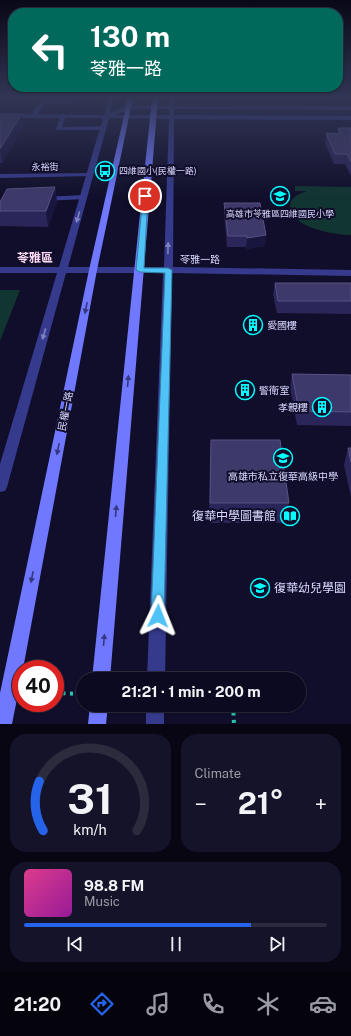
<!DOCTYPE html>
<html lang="en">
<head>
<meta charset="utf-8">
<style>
  body { margin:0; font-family:"Public Sans","Noto Sans TC",sans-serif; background:#151329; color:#f1f3f6; height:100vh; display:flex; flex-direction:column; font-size:15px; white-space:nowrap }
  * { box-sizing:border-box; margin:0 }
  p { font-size:13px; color:#9a9aa5 }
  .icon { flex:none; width:22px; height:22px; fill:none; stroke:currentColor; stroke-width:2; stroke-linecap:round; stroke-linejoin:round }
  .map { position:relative; height:724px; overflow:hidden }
  .sheet { display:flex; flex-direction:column; gap:10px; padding:10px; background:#070612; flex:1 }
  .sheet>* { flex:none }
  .guide { position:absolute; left:8px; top:8px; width:335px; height:84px; border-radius:16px; box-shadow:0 1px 3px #0004,0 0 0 1px #2c2b3e; background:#00695c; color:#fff; overflow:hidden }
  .speed { position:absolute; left:12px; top:660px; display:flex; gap:8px; font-size:20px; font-weight:700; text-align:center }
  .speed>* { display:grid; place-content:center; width:52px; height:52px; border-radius:50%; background:#0c0a20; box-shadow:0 1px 3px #0004,0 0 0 1px #2c2b3e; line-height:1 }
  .speed .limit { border:6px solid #d22; background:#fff; color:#111 }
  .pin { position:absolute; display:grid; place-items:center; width:34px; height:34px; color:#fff; margin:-17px; border:2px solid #fff; border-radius:50%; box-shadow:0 1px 4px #0007 }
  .me { position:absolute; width:44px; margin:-22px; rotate:2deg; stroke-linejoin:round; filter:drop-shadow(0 0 3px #0008) }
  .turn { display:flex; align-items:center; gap:14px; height:84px; padding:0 16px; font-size:18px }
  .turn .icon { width:52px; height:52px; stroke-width:2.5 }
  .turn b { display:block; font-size:28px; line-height:34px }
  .big { font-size:30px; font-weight:700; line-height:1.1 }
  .sheet .tile { flex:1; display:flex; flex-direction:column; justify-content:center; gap:6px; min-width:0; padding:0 14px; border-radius:16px; background:#151329 }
  .sheet .dial { align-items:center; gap:0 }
  .dial svg { height:104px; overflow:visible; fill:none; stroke:#2c2b3e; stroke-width:7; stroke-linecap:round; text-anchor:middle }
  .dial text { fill:#f1f3f6; stroke:none }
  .song { display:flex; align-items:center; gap:12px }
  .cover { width:48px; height:48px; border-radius:6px; background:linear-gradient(135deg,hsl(330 70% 55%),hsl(300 70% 35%)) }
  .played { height:4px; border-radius:2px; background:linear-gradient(90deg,#2563eb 75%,#2c2b3e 75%) }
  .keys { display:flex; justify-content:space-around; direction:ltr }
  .heat { display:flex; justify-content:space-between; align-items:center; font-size:22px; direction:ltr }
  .sheet .tiles { flex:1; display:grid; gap:10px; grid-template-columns:1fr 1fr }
  .tile:last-child { grid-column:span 2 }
  .trip { position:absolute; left:76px; top:672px; width:230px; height:40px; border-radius:20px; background:#0c0a20; box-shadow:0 1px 3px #0004,0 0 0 1px #2c2b3e; font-weight:700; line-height:40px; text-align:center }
  .tab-bar { display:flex; height:64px; justify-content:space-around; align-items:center; background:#05040d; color:#9a9aa5 }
  .tab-bar .icon { width:28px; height:28px }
  .tab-bar .current { color:#2563eb }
  .tab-bar b { font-size:18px; color:#f1f3f6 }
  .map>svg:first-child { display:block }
  .green { fill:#113531 }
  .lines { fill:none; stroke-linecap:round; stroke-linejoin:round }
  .path { stroke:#25c6ae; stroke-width:4; stroke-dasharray:3 4.5; stroke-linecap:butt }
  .service { fill:#353a8d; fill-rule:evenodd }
  .minor { fill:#353a8d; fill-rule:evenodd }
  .tertiary { fill:#353a8d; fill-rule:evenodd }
  .secondary { fill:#6f78ff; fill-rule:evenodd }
  .wall { fill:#2b2659 }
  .shaded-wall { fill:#18153f }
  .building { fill:#3e396b; stroke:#565282 }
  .oneway { fill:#7f81c0 }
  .oneway2 { fill:#36387f }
  .route { fill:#4fc3f7; stroke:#337fa1 }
  .labels { text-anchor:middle; stroke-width:4; stroke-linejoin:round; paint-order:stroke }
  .far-street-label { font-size:9px; fill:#d9d8ff; stroke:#100e2a }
  .far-poi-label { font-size:9px; fill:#d9d8ff; stroke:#100e2a; text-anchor:start }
  .street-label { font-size:10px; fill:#d9d8ff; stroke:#100e2a }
  .poi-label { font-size:10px; fill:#d9d8ff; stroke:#100e2a; text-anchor:start }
  .far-district-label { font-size:12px; font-weight:bold; fill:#ffdaf5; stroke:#100e2a }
  .near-poi-label { font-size:12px; fill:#d9d8ff; stroke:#100e2a; text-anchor:end }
</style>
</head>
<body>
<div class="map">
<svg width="351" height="724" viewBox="0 0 351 724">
  <rect width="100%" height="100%" fill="#100e2a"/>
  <path class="green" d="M 295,186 L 351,187 L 351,235 C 336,235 290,228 290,206 C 291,196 299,194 307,191 L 295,191 Z
    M 0,290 L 20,290 L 0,341 Z"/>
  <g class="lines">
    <path class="path" d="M 55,693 L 83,694
      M 233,705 L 234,724"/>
    <path class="service" d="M 63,114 L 66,116 L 62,127 L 104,126 L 107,128 L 104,130 L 56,130 L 60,116 Z"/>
    <path class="minor" d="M 42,98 L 47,98 L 36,117 L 32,117 L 31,116 Z
      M 90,173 L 92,174 L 92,176 L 0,178 L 0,174 Z
      M 83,195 L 86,195 L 86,199 L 43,201 L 39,199 L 43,197 Z"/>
    <path class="tertiary" d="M 109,98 L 114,98 L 110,113 L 129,105 L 169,106 L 169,98 L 175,98 L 174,106 L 351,106 L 351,110 L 174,109 L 174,115 L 351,116 L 351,120 L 174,119 L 173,267 L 351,270 L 351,276 L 172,273 L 165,679 L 147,679 L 163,273 L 66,273 L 7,487 L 5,491 L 0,492 L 0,464 L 57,273 L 0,273 L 0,267 L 59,267 L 103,118 L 0,118 L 0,114 L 104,115 ZM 130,109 L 169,109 L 169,115 L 116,115 ZM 109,118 L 169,119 L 164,267 L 68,267 Z
      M 146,705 L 164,705 L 164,724 L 146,724 Z"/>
    <path class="secondary" d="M 128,98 L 133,98 L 97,270 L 23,669 L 21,669 L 21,679 L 12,724 L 0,724 L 0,693 L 89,270 Z
      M 152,98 L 158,98 L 110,679 L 92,679 Z
      M 90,705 L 108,705 L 106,724 L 88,724 Z"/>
  </g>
  <path class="wall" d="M 47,98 L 96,98 L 95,102 L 77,102 L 76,104 L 48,104 Z
    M 0,114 L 24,126 L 2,163 L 0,163 Z
    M 338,128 L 351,128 L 351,176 L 345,164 L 334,164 L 325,143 L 326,133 L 337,134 Z
    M 55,187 L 57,202 L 48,227 L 0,226 L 0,202 Z
    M 224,203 L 265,246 L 246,249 L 246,247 L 227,247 L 224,213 Z
    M 275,283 L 351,283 L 351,314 L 277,313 L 273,295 Z
    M 292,374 L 351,375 L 351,426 L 297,425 L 290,387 Z
    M 211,440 L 289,503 L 286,523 L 209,523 L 210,459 Z
    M 348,448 L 351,448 L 351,497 L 344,465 Z"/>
  <path class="shaded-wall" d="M 76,98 L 77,98 L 77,102 L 76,104 Z
    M 22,114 L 24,126 L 2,163 L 0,149 Z
    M 55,187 L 57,202 L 48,227 L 46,211 Z
    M 266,235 L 265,246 L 246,249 L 247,238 Z"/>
  <path class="building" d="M 0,114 L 22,114 L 0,149 Z
    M 338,128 L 351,128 L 351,162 L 347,154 L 335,154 L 326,133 L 341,134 Z
    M 55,187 L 46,211 L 0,211 L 0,202 L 7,189 Z
    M 224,203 L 260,203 L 266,235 L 247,238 L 247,236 L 228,236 Z
    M 275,283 L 351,283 L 351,301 L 278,301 Z
    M 292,374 L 351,375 L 351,412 L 299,411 Z
    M 211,440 L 280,440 L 289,503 L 210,503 Z
    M 348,448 L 351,448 L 351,462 Z"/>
  <defs><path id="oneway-solid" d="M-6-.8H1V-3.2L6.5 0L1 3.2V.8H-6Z"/></defs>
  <g class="oneway">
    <use href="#oneway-solid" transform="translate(78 217) rotate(106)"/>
    <use href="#oneway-solid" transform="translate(168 248) rotate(-89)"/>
    <use href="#oneway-solid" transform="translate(44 334) rotate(106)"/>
  </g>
  <g class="oneway2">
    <use href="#oneway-solid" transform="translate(86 308) rotate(101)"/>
    <use href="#oneway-solid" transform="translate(128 381) rotate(-85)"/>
    <use href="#oneway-solid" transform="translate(58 449) rotate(101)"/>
    <use href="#oneway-solid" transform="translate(116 511) rotate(-85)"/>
    <use href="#oneway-solid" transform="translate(32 577) rotate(101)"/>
    <use href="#oneway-solid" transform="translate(104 640) rotate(-85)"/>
  </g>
  <linearGradient id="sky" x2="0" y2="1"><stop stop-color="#090817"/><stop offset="0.49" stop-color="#313655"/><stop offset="1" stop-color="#313655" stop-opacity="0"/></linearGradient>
  <rect width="351" height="200" fill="url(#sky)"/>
  <path class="route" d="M 143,195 L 148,196 L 144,268 L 168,268 L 172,270 L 164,616 L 162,621 L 158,623 L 153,621 L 151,616 L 165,273 L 140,272 L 136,270 Z"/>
  <defs>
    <g id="bus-ring" transform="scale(1)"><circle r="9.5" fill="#100e2a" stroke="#04fcff" stroke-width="1.5"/><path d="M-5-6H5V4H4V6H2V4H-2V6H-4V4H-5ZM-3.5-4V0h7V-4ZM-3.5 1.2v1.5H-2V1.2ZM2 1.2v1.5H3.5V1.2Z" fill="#04fcff"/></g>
    <g id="school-ring" transform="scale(1)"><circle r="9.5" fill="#100e2a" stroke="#04fcff" stroke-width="1.5"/><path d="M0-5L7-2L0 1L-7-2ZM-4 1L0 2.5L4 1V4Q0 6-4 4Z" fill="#04fcff"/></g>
    <g id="building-ring" transform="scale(1)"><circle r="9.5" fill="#100e2a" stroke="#04fcff" stroke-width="1.5"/><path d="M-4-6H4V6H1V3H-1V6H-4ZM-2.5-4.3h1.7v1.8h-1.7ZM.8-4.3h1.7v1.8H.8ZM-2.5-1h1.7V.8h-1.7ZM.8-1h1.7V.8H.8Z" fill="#04fcff"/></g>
    <g id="library-ring" transform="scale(1)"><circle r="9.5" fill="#100e2a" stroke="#04fcff" stroke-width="1.5"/><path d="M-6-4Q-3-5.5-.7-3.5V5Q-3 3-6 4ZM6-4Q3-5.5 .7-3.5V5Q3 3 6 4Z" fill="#04fcff"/></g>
  </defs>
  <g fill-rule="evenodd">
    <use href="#bus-ring" x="105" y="171"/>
    <use href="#school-ring" x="280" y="196"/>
    <use href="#building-ring" x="253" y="325"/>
    <use href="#building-ring" x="245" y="390"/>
    <use href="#building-ring" x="322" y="407"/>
    <use href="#school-ring" x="283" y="458"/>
    <use href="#library-ring" x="290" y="516"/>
    <use href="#school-ring" x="260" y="588"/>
  </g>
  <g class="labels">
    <g class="far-street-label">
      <text x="45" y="170">永裕街</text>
    </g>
    <g class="far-poi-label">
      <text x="119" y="174">四維國小(民權一路)</text>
      <text x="280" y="217" text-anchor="middle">高雄市苓雅區四維國民小學</text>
    </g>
    <g class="street-label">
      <text x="200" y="263">苓雅一路</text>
      <text transform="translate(65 411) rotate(-79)" y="4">民權一路</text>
    </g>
    <g class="poi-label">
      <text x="267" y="329">愛國樓</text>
      <text x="259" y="394">警衛室</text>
      <text x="308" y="411" text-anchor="end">孝親樓</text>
      <text x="283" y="480" text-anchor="middle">高雄市私立復華高級中學</text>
    </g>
    <g class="far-district-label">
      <text x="35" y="262">苓雅區</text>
    </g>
    <g class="near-poi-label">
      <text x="276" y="520">復華中學圖書館</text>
      <text x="274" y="592" text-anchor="start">復華幼兒學園</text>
    </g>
  </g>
</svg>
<div class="speed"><div class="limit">40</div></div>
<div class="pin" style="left:145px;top:196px;background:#d93025"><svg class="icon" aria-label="arrive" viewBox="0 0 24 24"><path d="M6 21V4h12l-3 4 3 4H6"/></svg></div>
<svg class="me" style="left:158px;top:616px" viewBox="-20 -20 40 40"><path d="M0-17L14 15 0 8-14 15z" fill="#4fc3f7" stroke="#fff" stroke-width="4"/></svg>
<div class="trip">21:21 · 1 min · 200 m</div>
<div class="guide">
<div class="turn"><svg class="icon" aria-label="left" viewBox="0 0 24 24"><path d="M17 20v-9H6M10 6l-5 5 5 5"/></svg><div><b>130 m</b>苓雅一路</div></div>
</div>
</div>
<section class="sheet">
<div class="tiles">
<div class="tile dial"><svg viewBox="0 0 100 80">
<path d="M14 69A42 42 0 1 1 86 69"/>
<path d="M14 69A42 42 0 0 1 11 31" stroke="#2563eb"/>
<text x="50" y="56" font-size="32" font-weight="700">31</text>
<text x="50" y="72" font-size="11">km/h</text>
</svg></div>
<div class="tile"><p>Climate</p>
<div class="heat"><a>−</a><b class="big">21°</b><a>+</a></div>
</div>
<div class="tile">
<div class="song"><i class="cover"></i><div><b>98.8 FM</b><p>Music</p></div></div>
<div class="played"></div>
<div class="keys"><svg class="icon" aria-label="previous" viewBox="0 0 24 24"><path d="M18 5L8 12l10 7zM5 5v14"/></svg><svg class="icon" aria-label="pause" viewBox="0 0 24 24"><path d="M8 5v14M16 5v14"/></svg><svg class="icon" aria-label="next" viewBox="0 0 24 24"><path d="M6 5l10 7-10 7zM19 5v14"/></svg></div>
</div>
</div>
</section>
<nav class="tab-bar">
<b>21:20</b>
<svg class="icon current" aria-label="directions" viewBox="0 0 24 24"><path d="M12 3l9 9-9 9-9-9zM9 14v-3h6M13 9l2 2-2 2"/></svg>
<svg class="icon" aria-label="music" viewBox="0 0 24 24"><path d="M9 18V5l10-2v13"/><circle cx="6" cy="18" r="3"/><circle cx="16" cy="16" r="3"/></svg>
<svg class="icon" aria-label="phone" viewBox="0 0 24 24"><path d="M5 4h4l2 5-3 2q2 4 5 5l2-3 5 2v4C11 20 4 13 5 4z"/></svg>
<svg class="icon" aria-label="climate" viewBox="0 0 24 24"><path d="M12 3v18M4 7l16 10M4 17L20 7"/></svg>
<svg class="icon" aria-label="car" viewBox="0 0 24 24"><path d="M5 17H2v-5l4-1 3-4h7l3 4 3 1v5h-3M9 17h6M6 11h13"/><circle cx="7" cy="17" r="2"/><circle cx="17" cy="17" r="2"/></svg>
</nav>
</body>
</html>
